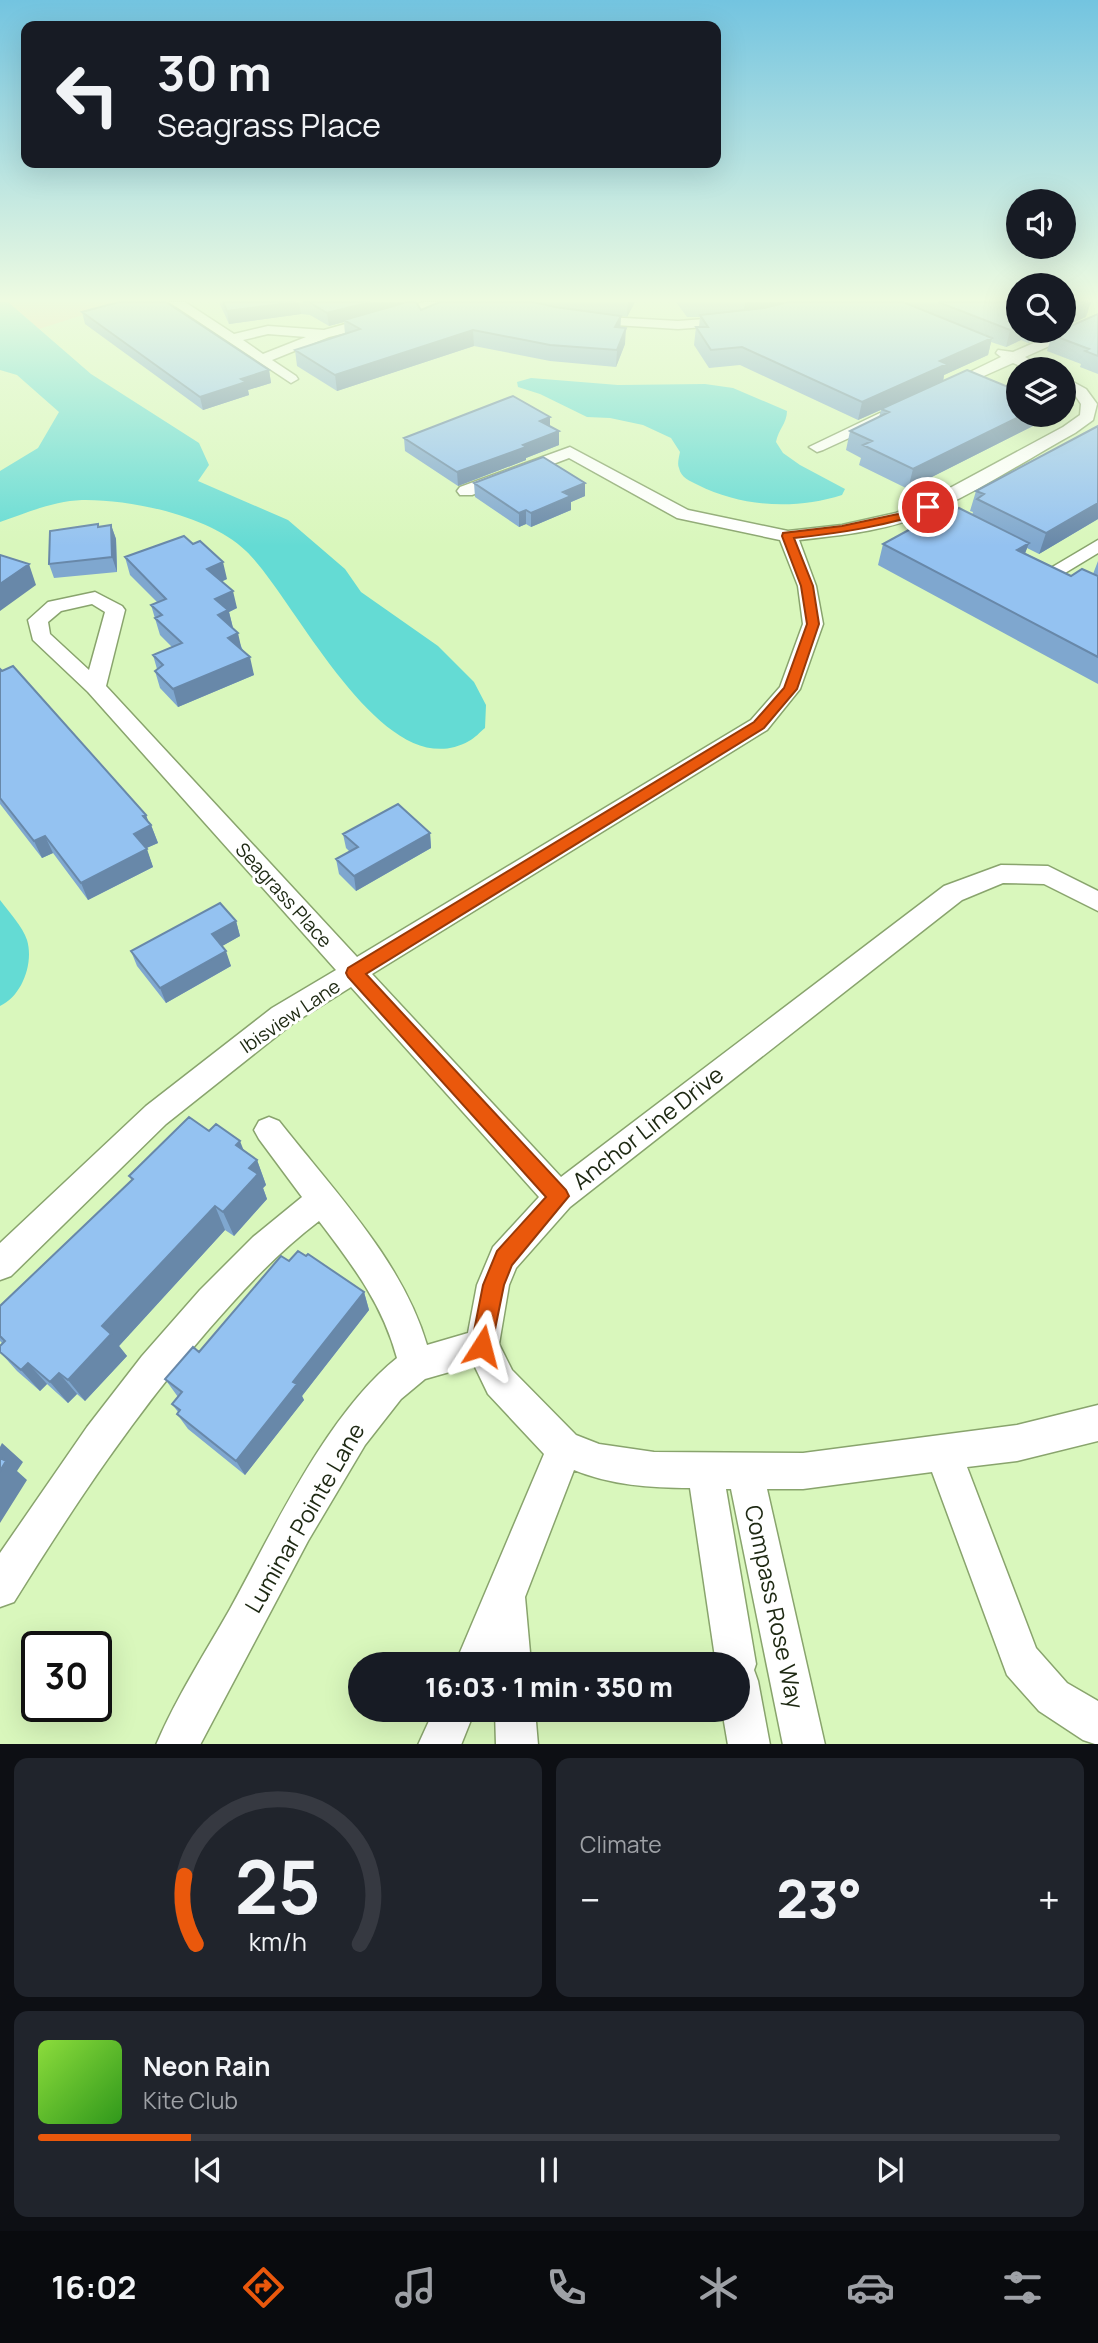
<!DOCTYPE html>
<html lang="en">
<head>
<meta charset="utf-8">
<style>
  body { margin:0; font-family:Manrope,sans-serif; background:#20242c; color:#f1f3f6; height:100vh; display:flex; flex-direction:column; font-size:26px; white-space:nowrap }
  * { box-sizing:border-box; margin:0 }
  p { font-size:23px; color:#9ea1a6 }
  .icon { flex:none; width:38px; height:38px; fill:none; stroke:currentColor; stroke-width:2; stroke-linecap:round; stroke-linejoin:round }
  .map { position:relative; height:1744px; overflow:hidden }
  .panel { display:flex; flex-direction:column; gap:14px; padding:14px; background:#0d0f14; flex:1 }
  .panel>* { flex:none }
  .guide { position:absolute; left:21px; top:21px; width:700px; height:147px; border-radius:14px; box-shadow:0 7px 28px #0002; background:#171b24; color:#f1f3f6; overflow:hidden }
  .fabs { position:absolute; left:1006px; top:189px; display:grid; gap:14px }
  .fabs a { display:grid; place-items:center; width:70px; height:70px; border-radius:50%; background:#171b24; box-shadow:0 7px 28px #0002; font-size:35px }
  .speed { position:absolute; left:21px; top:1631px; display:flex; gap:14px; font-size:35px; font-weight:700; text-align:center }
  .speed>* { display:grid; place-content:center; width:91px; height:91px; border-radius:50%; background:#171b24; box-shadow:0 7px 28px #0002; line-height:1 }
  .speed .limit { border:4px solid #111; border-radius:10px; background:#fff; color:#111 }
  .pin { position:absolute; display:grid; place-items:center; width:60px; height:60px; color:#fff; margin:-30px; border:4px solid #fff; border-radius:50%; box-shadow:0 2px 7px #0007 }
  .me { position:absolute; width:77px; margin:-38px; rotate:9deg; stroke-linejoin:round; filter:drop-shadow(0 0 5px #0008) }
  .turn { display:flex; align-items:center; gap:24px; height:147px; padding:0 21px; font-size:32px }
  .turn .icon { width:91px; height:91px; stroke-width:2.5 }
  .turn b { display:block; font-size:49px; line-height:60px }
  .big { font-size:52px; font-weight:800; line-height:1.1 }
  .panel .widget { flex:1; display:flex; flex-direction:column; justify-content:center; gap:10px; min-width:0; padding:0 24px; border-radius:14px; background:#20242c }
  .panel .dial { align-items:center; gap:0 }
  .dial svg { height:182px; overflow:visible; fill:none; stroke:#363941; stroke-width:7; stroke-linecap:round; text-anchor:middle }
  .dial text { fill:#f1f3f6; stroke:none }
  .song { display:flex; align-items:center; gap:21px }
  .cover { width:84px; height:84px; border-radius:10px; background:linear-gradient(135deg,hsl(90 70% 55%),hsl(110 70% 35%)) }
  .played { height:7px; border-radius:4px; background:linear-gradient(90deg,#ea580c 15%,#363941 15%) }
  .keys { display:flex; justify-content:space-around; direction:ltr }
  .heat { display:flex; justify-content:space-between; align-items:center; font-size:38px; direction:ltr }
  .panel .tiles { flex:1; display:grid; gap:14px; grid-template-columns:1fr 1fr }
  .widget:last-child { grid-column:span 2 }
  .trip { position:absolute; left:348px; top:1652px; width:402px; height:70px; border-radius:35px; background:#171b24; box-shadow:0 7px 28px #0002; font-weight:800; line-height:70px; text-align:center }
  .dock { display:flex; height:112px; justify-content:space-around; align-items:center; background:#090b0e; color:#9ea1a6 }
  .dock .icon { width:49px; height:49px }
  .dock .selected { color:#ea580c }
  .dock b { font-size:32px; color:#f1f3f6 }
  .map>svg:first-child { display:block }
  .green { fill:#fad6ae }
  .water { fill:#64dbd4 }
  .lines { fill:none; stroke-linecap:round; stroke-linejoin:round }
  .minor-casing { stroke:#89a46d; stroke-width:3 }
  .minor { fill:#fff; fill-rule:evenodd }
  .wall { fill:#7fa7cf }
  .shaded-wall { fill:#6888a9 }
  .building { fill:#94c2f1; stroke:#6888a9; stroke-width:2 }
  .route { fill:#ea580c; stroke:#983908; stroke-width:2 }
  .labels { text-anchor:middle; stroke-width:6; stroke-linejoin:round; paint-order:stroke }
  .street-label { font-size:19px; fill:#1d2812; stroke:#fff }
  .near-street-label { font-size:23px; fill:#1d2812; stroke:#fff }
</style>
</head>
<body>
<div class="map">
<svg width="1098" height="1745" viewBox="0 0 1098 1745">
  <rect width="100%" height="100%" fill="#d9f7bc"/>
  <path class="green" d="M 8,302 L 123,302 L 39,329 Z"/>
  <path class="water" d="M 0,302 L 8,302 L 91,374 L 199,443 L 209,465 L 198,481 L 288,520 L 345,569 L 361,592 L 438,646 L 474,682 L 486,705 L 485,728 C 480,732 475,738 469,741 C 383,790 294,596 246,551 C 210,516 131,499 82,500 C 54,501 26,513 0,522 L 0,471 L 38,448 L 59,412 L 17,375 L 0,370 Z
    M 531,378 L 618,385 L 705,384 L 733,388 L 787,411 C 787,423 778,430 776,442 L 783,453 L 800,465 L 845,489 L 842,495 C 795,510 742,507 698,485 C 690,481 681,478 679,468 C 677,464 679,457 680,452 L 671,438 L 643,425 L 610,418 L 587,417 L 540,394 L 518,387 L 517,382 Z
    M 0,900 C 8,911 23,927 27,940 C 34,963 22,996 0,1006 Z"/>
  <g class="lines">
    <g class="minor-casing">
      <path id="minor" d="M 169,302 L 185,302 L 234,334 L 268,326 L 324,330 L 424,302 L 444,302 L 383,324 L 329,337 L 272,360 L 296,376 L 298,379 L 291,383 ZM 268,334 L 306,337 L 263,354 L 243,340 Z
        M 1098,315 L 1098,324 L 1025,357 L 1048,369 L 1029,369 L 1013,363 L 950,391 L 940,391 L 937,388 L 1001,357 L 996,353 L 998,350 L 1013,352 Z
        M 589,316 L 678,321 L 731,317 L 738,321 L 731,325 L 678,329 L 584,323 L 582,320 Z
        M 1064,377 L 1086,389 L 1097,404 L 1093,420 L 1075,433 C 1028,459 982,489 934,511 C 892,530 844,535 799,540 L 816,586 L 823,624 L 800,689 L 767,730 L 372,974 L 561,1177 L 944,886 L 1001,865 L 1048,866 L 1098,891 L 1098,911 L 1044,884 L 1003,883 L 962,900 L 570,1207 L 516,1268 L 509,1285 L 499,1344 L 512,1370 L 576,1435 L 599,1444 L 654,1452 L 803,1453 L 1017,1425 L 1098,1405 L 1098,1441 L 1017,1461 L 967,1467 L 1036,1648 L 1067,1683 L 1098,1701 L 1098,1745 L 1083,1740 L 1039,1711 L 1007,1675 L 932,1472 L 803,1489 L 767,1489 L 825,1745 L 783,1745 L 731,1489 L 726,1489 L 756,1664 L 754,1670 L 758,1681 L 770,1745 L 728,1745 L 722,1710 L 738,1710 L 738,1664 L 716,1664 L 690,1488 C 650,1488 611,1485 574,1470 L 525,1597 L 531,1664 L 455,1664 L 544,1454 L 488,1394 L 474,1365 L 425,1379 L 401,1399 L 365,1445 L 308,1541 L 200,1745 L 156,1745 C 176,1698 205,1653 230,1609 C 274,1529 326,1415 397,1358 C 382,1303 353,1266 319,1221 C 278,1252 243,1290 209,1329 C 135,1414 73,1507 14,1602 L 0,1607 L 0,1553 L 87,1427 L 142,1356 L 200,1290 L 253,1237 L 302,1197 L 259,1139 L 254,1130 L 259,1121 L 269,1117 L 279,1121 C 333,1190 402,1260 427,1345 L 468,1333 L 477,1285 L 493,1247 L 539,1197 L 351,987 L 292,1024 L 166,1124 L 11,1276 L 0,1280 L 0,1243 L 146,1106 L 272,1008 L 336,970 L 88,692 L 33,640 L 28,620 L 48,602 L 95,592 L 122,606 L 125,610 L 106,686 L 357,957 L 751,720 L 780,687 L 803,624 L 798,586 L 780,540 L 677,518 L 569,458 L 472,495 L 460,495 L 457,491 L 460,487 L 570,447 L 688,510 L 788,531 L 842,525 L 896,513 L 922,503 L 1063,427 L 1080,415 L 1081,404 L 1075,395 L 1064,388 ZM 92,604 L 105,612 L 89,670 L 50,634 L 48,622 L 61,611 Z
        M 880,413 L 888,418 L 886,421 L 823,450 L 817,452 L 809,447 Z
        M 1098,540 L 1098,553 L 1060,576 L 1046,576 L 1044,572 Z
        M 434,1710 L 475,1710 L 461,1745 L 418,1745 Z
        M 495,1710 L 535,1710 L 538,1745 L 496,1745 Z"/>
    </g>
    <use href="#minor" class="minor"/>
  </g>
  <path class="wall" d="M 219,302 L 416,302 L 421,310 L 440,302 L 635,302 L 627,317 L 621,316 L 620,328 L 625,344 L 616,367 L 550,361 L 474,346 L 337,391 L 297,366 L 295,350 L 345,334 L 344,322 L 329,326 L 310,315 L 301,314 L 229,324 Z
    M 676,302 L 1018,302 L 1018,331 L 1056,331 L 1028,343 L 1021,340 L 1006,347 L 991,342 L 988,355 L 944,375 L 943,381 L 1018,415 L 1043,415 L 1041,422 L 908,489 L 859,465 L 861,458 L 846,450 L 850,431 L 879,417 L 881,410 L 858,420 L 740,365 L 709,368 L 694,345 L 696,327 L 699,327 L 700,317 L 687,317 Z
    M 82,312 L 269,370 L 271,383 L 248,390 L 249,395 L 203,410 L 85,324 Z
    M 1098,314 L 1098,374 L 1080,367 L 1081,364 L 1047,351 L 1052,335 Z
    M 550,426 L 559,431 L 559,445 L 526,458 L 526,460 L 458,486 L 405,451 L 404,438 Z
    M 1098,426 L 1098,519 L 1039,554 L 1027,548 L 1025,553 L 1071,576 L 1093,574 L 1098,561 L 1098,684 L 878,565 L 883,544 L 932,523 L 972,515 L 973,512 L 970,511 L 976,491 Z
    M 474,483 L 585,483 L 585,496 L 571,502 L 571,510 L 531,527 L 526,524 L 519,527 L 475,497 Z
    M 111,525 L 116,539 L 117,572 L 54,578 L 49,564 L 99,527 Z
    M 125,557 L 227,579 L 221,582 L 237,608 L 229,612 L 233,628 L 254,675 L 178,707 L 160,688 L 155,671 L 157,669 L 153,655 L 172,647 L 160,635 L 151,605 L 157,602 L 130,575 Z
    M 0,669 L 146,815 L 148,821 L 151,825 L 158,843 L 146,848 L 153,867 L 88,900 L 53,853 L 42,858 L 0,804 Z
    M 430,833 L 431,848 L 356,891 L 339,874 L 336,859 L 350,852 L 346,848 L 343,834 Z
    M 236,921 L 240,936 L 222,946 L 231,966 L 166,1003 L 137,966 L 131,951 Z
    M 209,1131 L 257,1160 L 266,1185 L 263,1188 L 267,1199 L 234,1236 L 225,1230 L 119,1346 L 127,1356 L 85,1401 L 77,1394 L 68,1403 L 47,1384 L 40,1391 L 17,1371 L 0,1352 L 0,1346 L 3,1344 L 0,1341 L 0,1306 L 132,1181 L 129,1176 Z
    M 289,1261 L 364,1292 L 369,1310 L 302,1396 L 304,1400 L 245,1475 L 188,1429 L 177,1414 L 178,1412 L 172,1404 L 178,1397 L 165,1379 L 199,1352 Z"/>
  <path class="shaded-wall" d="M 299,302 L 301,314 L 229,324 L 227,311 Z
    M 370,302 L 407,302 L 344,320 L 344,322 L 329,326 L 327,313 Z
    M 628,302 L 635,302 L 627,317 Z
    M 745,302 L 797,302 L 744,313 Z
    M 1089,302 L 1091,302 L 1086,317 L 1064,327 L 1064,313 Z
    M 621,316 L 620,332 L 615,327 Z
    M 1018,327 L 1018,331 L 1023,331 L 1021,340 L 1006,347 L 1010,330 Z
    M 626,328 L 625,344 L 616,367 L 617,350 Z
    M 473,330 L 474,346 L 337,391 L 335,375 Z
    M 1032,331 L 1056,331 L 1028,343 Z
    M 992,338 L 988,355 L 944,375 L 943,382 L 858,420 L 862,402 L 940,361 Z
    M 269,370 L 271,383 L 248,390 L 249,395 L 203,410 L 200,397 L 241,379 Z
    M 1023,415 L 1043,415 L 1041,422 L 908,489 L 913,469 Z
    M 550,417 L 550,430 L 540,421 Z
    M 559,431 L 559,445 L 526,458 L 526,460 L 458,486 L 457,472 Z
    M 585,483 L 585,496 L 571,502 L 571,510 L 531,527 L 531,513 L 563,492 Z
    M 1098,503 L 1098,519 L 1039,554 L 1046,533 Z
    M 526,510 L 526,524 L 519,527 L 519,513 Z
    M 111,525 L 116,539 L 117,572 L 112,557 Z
    M 1029,543 L 1021,564 L 1017,550 Z
    M 223,562 L 227,579 L 211,586 L 207,569 Z
    M 29,564 L 36,585 L 0,611 L 0,584 Z
    M 233,591 L 237,608 L 229,612 L 233,628 L 222,632 L 215,599 Z
    M 238,633 L 242,651 L 228,638 Z
    M 250,657 L 254,675 L 178,707 L 173,689 Z
    M 146,815 L 150,826 L 151,825 L 158,843 L 140,851 L 134,834 L 143,816 Z
    M 430,833 L 431,848 L 356,891 L 354,876 Z
    M 45,836 L 53,853 L 42,858 L 34,841 Z
    M 147,849 L 153,867 L 88,900 L 81,883 Z
    M 236,921 L 240,936 L 217,949 L 212,934 Z
    M 226,951 L 231,966 L 166,1003 L 160,988 Z
    M 240,1141 L 250,1166 L 236,1145 Z
    M 257,1160 L 266,1185 L 263,1188 L 267,1199 L 234,1236 L 223,1212 L 249,1168 Z
    M 215,1206 L 225,1230 L 119,1346 L 127,1356 L 85,1401 L 68,1380 L 102,1326 Z
    M 364,1292 L 369,1310 L 302,1396 L 304,1400 L 245,1475 L 236,1461 L 293,1382 Z
    M 28,1363 L 47,1384 L 40,1391 L 21,1370 Z
    M 59,1373 L 77,1394 L 68,1403 L 50,1382 Z
    M 2,1443 L 23,1462 L 17,1471 L 27,1480 L 0,1523 L 0,1447 Z"/>
  <path class="building" d="M 119,302 L 166,302 L 269,370 L 241,379 L 246,382 L 200,397 L 82,312 Z
    M 223,302 L 296,302 L 227,311 Z
    M 303,302 L 370,302 L 327,313 L 309,302 Z
    M 407,302 L 416,302 L 421,310 L 440,302 L 533,302 L 555,307 L 621,316 L 615,327 L 626,328 L 617,350 L 550,345 L 473,330 L 335,375 L 295,350 L 360,329 L 344,320 Z
    M 788,302 L 903,302 L 992,338 L 940,361 L 947,364 L 862,402 L 742,347 L 711,350 L 696,327 L 708,327 L 700,315 L 764,308 Z
    M 938,302 L 1018,302 L 1018,327 L 1010,330 Z
    M 1064,302 L 1089,302 L 1064,313 Z
    M 1098,314 L 1098,356 L 1085,351 L 1089,349 L 1052,335 L 1061,331 L 1064,331 L 1064,329 Z
    M 967,370 L 1018,391 L 1018,415 L 1023,415 L 913,469 L 863,445 L 872,441 L 850,431 L 889,412 L 881,409 Z
    M 513,396 L 550,417 L 540,421 L 559,431 L 523,445 L 526,447 L 457,472 L 404,438 Z
    M 1098,426 L 1098,503 L 1046,533 L 977,499 L 984,494 L 976,491 Z
    M 543,457 L 585,483 L 563,492 L 571,496 L 531,513 L 526,510 L 519,513 L 474,483 Z
    M 959,508 L 1029,543 L 1017,550 L 1071,576 L 1082,569 L 1098,576 L 1098,657 L 883,544 L 927,520 L 932,523 Z
    M 98,524 L 98,527 L 111,525 L 112,557 L 49,564 L 50,531 Z
    M 184,536 L 193,544 L 200,541 L 223,562 L 207,569 L 233,591 L 215,599 L 228,610 L 218,615 L 238,633 L 228,638 L 250,657 L 173,689 L 155,671 L 163,665 L 153,655 L 182,643 L 155,618 L 162,615 L 151,605 L 166,599 L 125,557 Z
    M 0,555 L 29,564 L 0,584 Z
    M 13,666 L 146,815 L 143,816 L 151,825 L 134,834 L 147,849 L 81,883 L 45,836 L 34,841 L 0,798 L 0,669 L 2,671 Z
    M 398,804 L 430,833 L 354,876 L 336,859 L 358,847 L 343,834 Z
    M 220,903 L 236,921 L 212,934 L 226,951 L 160,988 L 131,951 Z
    M 189,1117 L 209,1131 L 216,1124 L 240,1141 L 236,1145 L 257,1160 L 249,1168 L 258,1174 L 223,1212 L 215,1206 L 102,1326 L 111,1334 L 68,1380 L 59,1373 L 50,1382 L 28,1363 L 21,1370 L 0,1352 L 0,1346 L 5,1341 L 0,1336 L 0,1306 L 133,1179 L 129,1176 Z
    M 298,1251 L 306,1256 L 308,1254 L 364,1292 L 293,1382 L 297,1384 L 236,1461 L 177,1414 L 180,1410 L 172,1404 L 182,1392 L 165,1379 L 193,1347 L 199,1352 L 281,1256 L 289,1261 Z
    M 0,1458 L 6,1461 L 0,1471 Z"/>
  <linearGradient id="sky" x2="0" y2="1"><stop stop-color="#73c4e0"/><stop offset="0.55" stop-color="#eefbe1"/><stop offset="1" stop-color="#eefbe1" stop-opacity="0"/></linearGradient>
  <rect width="1098" height="546" fill="url(#sky)"/>
  <path class="route" d="M 928,504 L 933,507 L 932,510 C 887,526 841,533 794,538 L 813,586 L 819,624 L 797,689 L 764,728 L 366,974 L 566,1190 L 569,1196 L 512,1265 L 504,1285 L 490,1354 L 482,1357 L 475,1354 L 471,1346 L 483,1285 L 497,1251 L 546,1197 L 348,977 L 346,973 L 348,968 L 754,722 L 784,688 L 807,624 L 801,586 L 782,536 L 783,533 L 842,526 L 898,514 Z"/>
  <g class="labels">
    <g class="street-label">
      <text transform="translate(284 895) rotate(48)" y="7">Seagrass Place</text>
      <text transform="translate(290 1016) rotate(-34)" y="7">Ibisview Lane</text>
    </g>
    <g class="near-street-label">
      <text transform="translate(648 1128) rotate(-38)" y="8">Anchor Line Drive</text>
      <text transform="translate(305 1518) rotate(-60)" y="8">Luminar Pointe Lane</text>
      <text transform="translate(774 1607) rotate(78)" y="8">Compass Rose Way</text>
    </g>
  </g>
</svg>
<div class="fabs">
<a><svg class="icon" aria-label="sound" viewBox="0 0 24 24"><path d="M4 9h4l5-4v14l-5-4H4zM17 9q2 3 0 6"/></svg></a>
<a><svg class="icon" aria-label="search" viewBox="0 0 24 24"><circle cx="10" cy="10" r="6"/><path d="M15 15l6 6"/></svg></a>
<a><svg class="icon" aria-label="layers" viewBox="0 0 24 24"><path d="M12 4l9 5-9 5-9-5zM3 14l9 5 9-5"/></svg></a>
</div>
<div class="speed"><div class="limit">30</div></div>
<div class="pin" style="left:928px;top:507px;background:#d93025"><svg class="icon" aria-label="arrive" viewBox="0 0 24 24"><path d="M6 21V4h12l-3 4 3 4H6"/></svg></div>
<svg class="me" style="left:482px;top:1346px" viewBox="-20 -20 40 40"><path d="M0-17L14 15 0 8-14 15z" fill="#ea580c" stroke="#fff" stroke-width="4"/></svg>
<div class="trip">16:03 · 1 min · 350 m</div>
<div class="guide">
<div class="turn"><svg class="icon" aria-label="left" viewBox="0 0 24 24"><path d="M17 20v-9H6M10 6l-5 5 5 5"/></svg><div><b>30 m</b>Seagrass Place</div></div>
</div>
</div>
<section class="panel">
<div class="tiles">
<div class="widget dial"><svg viewBox="0 0 100 80">
<path d="M14 69A42 42 0 1 1 86 69"/>
<path d="M14 69A42 42 0 0 1 9 39" stroke="#ea580c"/>
<text x="50" y="56" font-size="32" font-weight="700">25</text>
<text x="50" y="72" font-size="11">km/h</text>
</svg></div>
<div class="widget"><p>Climate</p>
<div class="heat"><a>−</a><b class="big">23°</b><a>+</a></div>
</div>
<div class="widget">
<div class="song"><i class="cover"></i><div><b>Neon Rain</b><p>Kite Club</p></div></div>
<div class="played"></div>
<div class="keys"><svg class="icon" aria-label="previous" viewBox="0 0 24 24"><path d="M18 5L8 12l10 7zM5 5v14"/></svg><svg class="icon" aria-label="pause" viewBox="0 0 24 24"><path d="M8 5v14M16 5v14"/></svg><svg class="icon" aria-label="next" viewBox="0 0 24 24"><path d="M6 5l10 7-10 7zM19 5v14"/></svg></div>
</div>
</div>
</section>
<nav class="dock">
<b>16:02</b>
<svg class="icon selected" aria-label="directions" viewBox="0 0 24 24"><path d="M12 3l9 9-9 9-9-9zM9 14v-3h6M13 9l2 2-2 2"/></svg>
<svg class="icon" aria-label="music" viewBox="0 0 24 24"><path d="M9 18V5l10-2v13"/><circle cx="6" cy="18" r="3"/><circle cx="16" cy="16" r="3"/></svg>
<svg class="icon" aria-label="phone" viewBox="0 0 24 24"><path d="M5 4h4l2 5-3 2q2 4 5 5l2-3 5 2v4C11 20 4 13 5 4z"/></svg>
<svg class="icon" aria-label="climate" viewBox="0 0 24 24"><path d="M12 3v18M4 7l16 10M4 17L20 7"/></svg>
<svg class="icon" aria-label="car" viewBox="0 0 24 24"><path d="M5 17H2v-5l4-1 3-4h7l3 4 3 1v5h-3M9 17h6M6 11h13"/><circle cx="7" cy="17" r="2"/><circle cx="17" cy="17" r="2"/></svg>
<svg class="icon" aria-label="filters" viewBox="0 0 24 24"><path d="M4 7h16M4 17h16"/><circle cx="9" cy="7" r="2"/><circle cx="15" cy="17" r="2"/></svg>
</nav>
</body>
</html>
